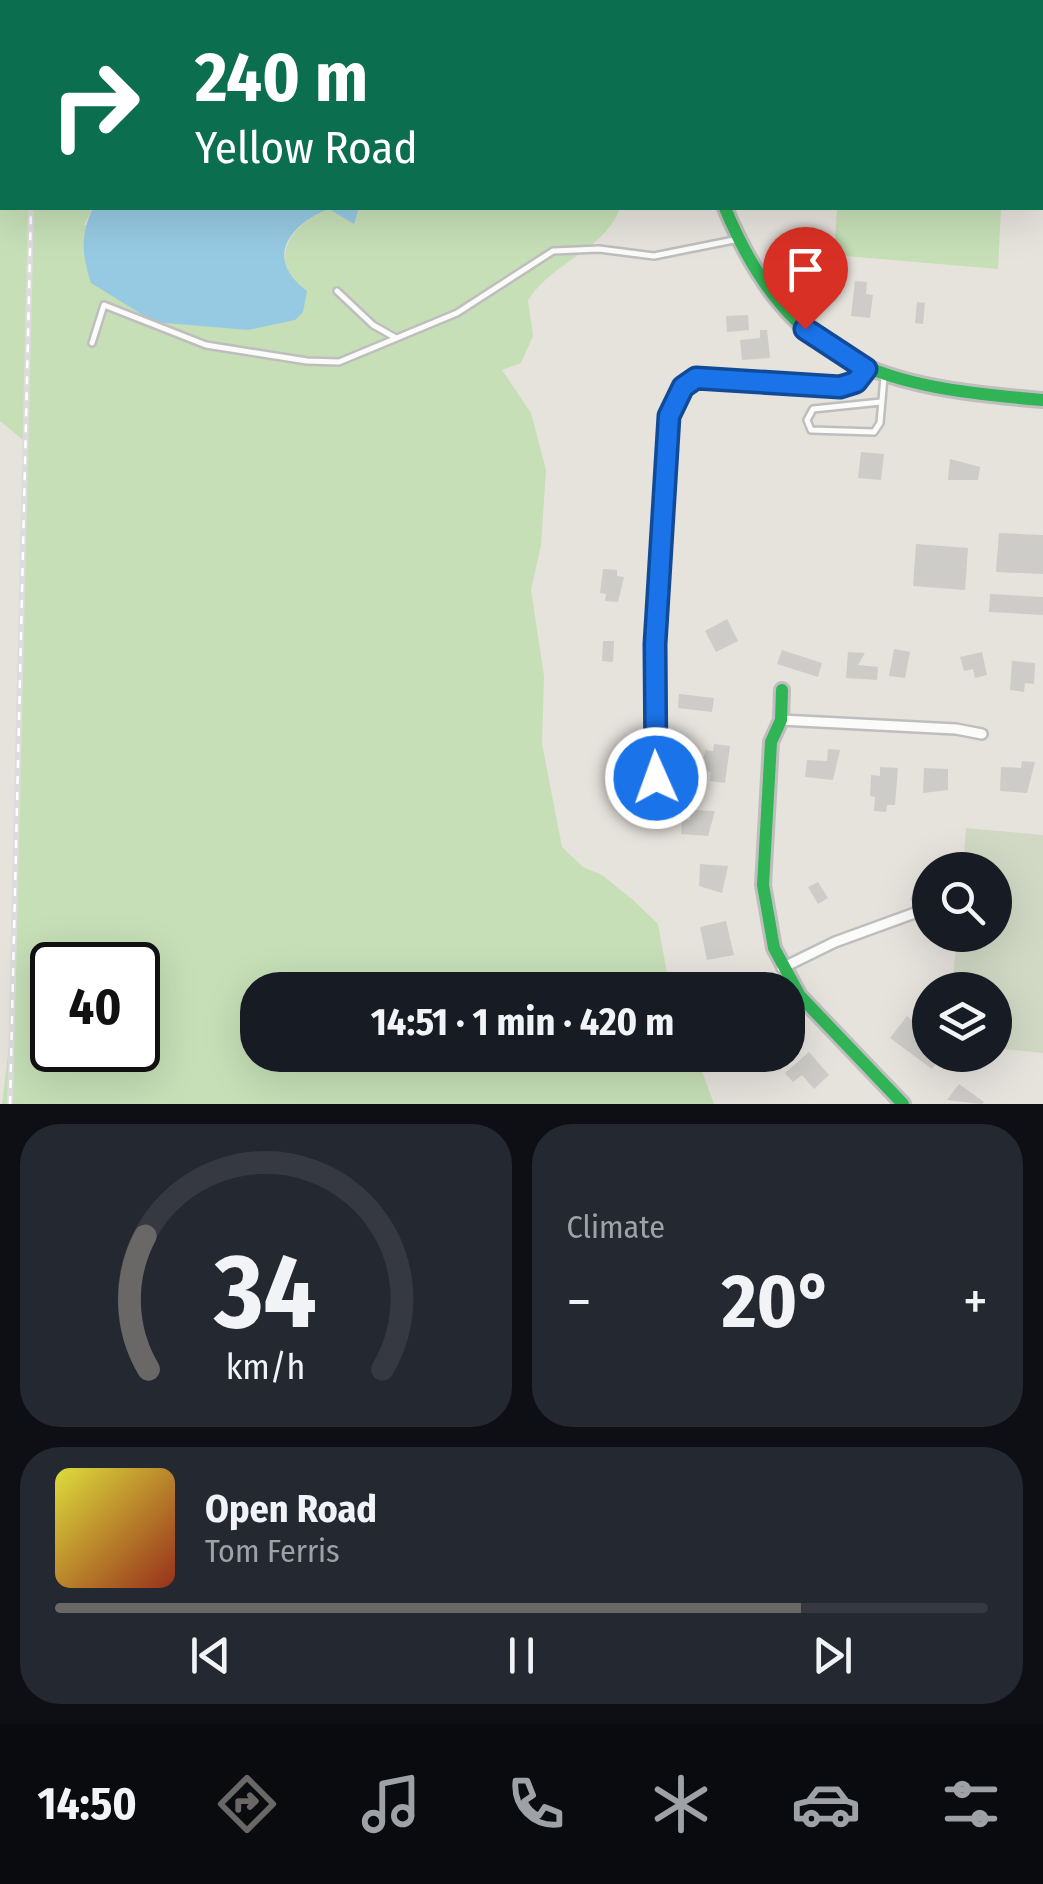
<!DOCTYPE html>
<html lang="en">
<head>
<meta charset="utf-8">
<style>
  body { margin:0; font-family:"Fira Sans Condensed",sans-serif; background:#242831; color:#f1f3f6; height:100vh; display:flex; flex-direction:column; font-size:38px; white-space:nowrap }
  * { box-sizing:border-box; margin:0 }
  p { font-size:32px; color:#9ea1a6 }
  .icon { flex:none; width:55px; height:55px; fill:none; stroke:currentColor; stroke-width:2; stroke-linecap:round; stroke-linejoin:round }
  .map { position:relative; height:1104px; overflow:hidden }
  .drawer { display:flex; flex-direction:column; gap:20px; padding:20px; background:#0d0f14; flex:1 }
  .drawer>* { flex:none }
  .hud { position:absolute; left:0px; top:0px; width:1045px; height:210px; box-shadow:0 10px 40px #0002; background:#0b6e4f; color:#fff; overflow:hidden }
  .controls { position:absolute; left:912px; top:852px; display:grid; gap:20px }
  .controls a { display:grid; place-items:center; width:100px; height:100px; border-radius:50%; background:#171b24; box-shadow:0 10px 40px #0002; font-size:50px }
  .speed { position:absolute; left:30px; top:942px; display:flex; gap:20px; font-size:50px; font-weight:700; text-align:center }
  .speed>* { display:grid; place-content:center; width:130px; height:130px; border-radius:50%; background:#171b24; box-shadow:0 10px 40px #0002; line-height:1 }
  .speed .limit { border:5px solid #111; border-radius:15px; background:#fff; color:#111 }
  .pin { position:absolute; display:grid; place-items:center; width:85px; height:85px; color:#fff; margin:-102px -42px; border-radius:50% 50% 50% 0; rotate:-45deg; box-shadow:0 0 10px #0007 }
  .pin .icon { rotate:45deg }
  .me { position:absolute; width:110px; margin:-55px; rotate:358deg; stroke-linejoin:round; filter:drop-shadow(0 0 8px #0008) }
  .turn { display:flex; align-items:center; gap:35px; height:210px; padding:0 30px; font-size:45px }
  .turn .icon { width:130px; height:130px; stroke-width:2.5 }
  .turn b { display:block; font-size:70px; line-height:85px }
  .big { font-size:75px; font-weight:700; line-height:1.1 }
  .drawer .widget { flex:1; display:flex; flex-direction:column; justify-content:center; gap:15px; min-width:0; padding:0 35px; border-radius:40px; background:#242831 }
  .drawer .dial { align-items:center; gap:0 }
  .dial svg { height:260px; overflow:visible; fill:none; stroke:#363941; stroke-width:7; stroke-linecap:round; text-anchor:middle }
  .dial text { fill:#f1f3f6; stroke:none }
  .song { display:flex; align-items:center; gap:30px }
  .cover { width:120px; height:120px; border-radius:15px; background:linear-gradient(135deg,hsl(60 70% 55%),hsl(10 70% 35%)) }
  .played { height:10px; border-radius:5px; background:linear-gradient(90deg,#6a6866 80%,#363941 80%) }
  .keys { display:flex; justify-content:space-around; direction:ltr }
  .heat { display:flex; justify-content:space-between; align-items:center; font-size:55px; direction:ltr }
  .drawer .tiles { flex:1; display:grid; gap:20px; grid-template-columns:1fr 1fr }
  .widget:last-child { grid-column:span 2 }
  .trip { position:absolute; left:240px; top:972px; width:565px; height:100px; border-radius:40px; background:#171b24; box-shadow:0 10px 40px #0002; font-weight:700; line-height:100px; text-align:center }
  .tab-bar { display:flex; height:160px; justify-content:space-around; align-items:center; background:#090b0e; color:#9ea1a6 }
  .tab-bar .icon { width:70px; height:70px }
  .tab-bar .on { color:#6a6866 }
  .tab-bar b { font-size:45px; color:#f1f3f6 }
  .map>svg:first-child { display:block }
  .green { fill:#c6dfb7; fill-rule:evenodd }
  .cemetery { fill:#d1d9c5 }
  .water { fill:#96c9e2 }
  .building { fill:#ceccc8 }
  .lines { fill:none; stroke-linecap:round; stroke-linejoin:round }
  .lane-casing { stroke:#bfbebe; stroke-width:10 }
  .street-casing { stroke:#bfbebe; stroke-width:14 }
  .fast-casing { stroke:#bfbebe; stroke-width:18 }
  .slow-casing { stroke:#bfbebe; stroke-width:18 }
  .jam-casing { stroke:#bfbebe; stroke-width:18 }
  .lane { stroke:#fbfbfa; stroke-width:5 }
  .street { stroke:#fbfbfa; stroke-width:9 }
  .fast { stroke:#30b455; stroke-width:12 }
  .slow { stroke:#ff9f0a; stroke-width:12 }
  .jam { stroke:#e5322d; stroke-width:12 }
  .rail-casing { stroke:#dcdbdd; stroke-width:6 }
  .rail { stroke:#fff; stroke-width:2.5; stroke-dasharray:8; stroke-linecap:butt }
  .route-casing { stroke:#114b97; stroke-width:25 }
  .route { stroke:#1a73e8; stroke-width:18 }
</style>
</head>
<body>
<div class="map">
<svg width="1043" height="1104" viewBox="0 0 1043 1104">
  <rect width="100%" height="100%" fill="#e6e2dc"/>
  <path class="green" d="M 0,0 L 78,2 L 2,2 L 2,208 L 93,208 L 84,225 L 289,278 C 275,244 299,221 329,209 L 354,222 L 359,208 L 620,208 C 606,249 552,262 528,300 L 533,336 L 521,363 L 502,370 L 531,413 L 546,470 L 541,545 L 531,590 L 544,676 L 542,744 L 562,847 L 583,867 L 602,875 L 633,900 L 658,924 L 670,990 L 258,990 L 258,1055 L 696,1055 L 714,1104 L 2,1104 L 12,1022 L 28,444 L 0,421 ZM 52,965 L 138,965 L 138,1050 L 52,1050 Z
    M 837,208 L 1001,208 L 998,269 L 834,255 Z"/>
  <path class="cemetery" d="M 966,828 L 1043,835 L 1043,1053 L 995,1048 L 995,990 L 952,990 L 957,935 L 995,935 L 995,870 L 963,870 Z"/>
  <path class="water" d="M 93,208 L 359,208 L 354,224 L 329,209 C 288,225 264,259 307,291 L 303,312 L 295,320 L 248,330 L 154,322 L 91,283 C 82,255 80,235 93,208 Z"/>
  <path class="building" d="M 855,281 L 867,282 L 866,294 L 873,295 L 870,318 L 851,316 Z
    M 917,302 L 925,303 L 923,324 L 915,323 Z
    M 748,315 L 749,330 L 727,332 L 726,316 Z
    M 760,330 L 767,330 L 770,358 L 742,360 L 740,340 L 760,338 Z
    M 861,452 L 884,454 L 881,480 L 858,478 Z
    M 950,459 L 980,467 L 978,480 L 948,480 Z
    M 999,533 L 1043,535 L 1043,574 L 996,572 Z
    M 916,544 L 968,548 L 965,590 L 913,586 Z
    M 603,569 L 617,570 L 617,576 L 624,577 L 618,602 L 605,601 L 606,594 L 600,593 Z
    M 990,594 L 1043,597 L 1043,615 L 989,612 Z
    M 727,619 L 738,641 L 716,652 L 705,631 Z
    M 603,641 L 614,641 L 613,662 L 602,661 Z
    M 894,649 L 910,652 L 905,678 L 889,676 Z
    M 782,650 L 822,663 L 818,677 L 777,664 Z
    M 848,652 L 865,653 L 858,665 L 878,667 L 877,680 L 846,678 Z
    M 982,652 L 987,675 L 975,678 L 973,669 L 964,671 L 960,657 Z
    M 1012,661 L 1035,663 L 1034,684 L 1025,683 L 1024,692 L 1010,690 Z
    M 679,694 L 714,698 L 712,712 L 678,708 Z
    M 714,744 L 730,746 L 725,783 L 710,781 L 711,772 L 695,770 L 697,756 L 704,757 L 705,750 L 713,751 Z
    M 828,749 L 840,750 L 833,780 L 805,777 L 807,760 L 827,761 Z
    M 1022,761 L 1035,762 L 1027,793 L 1000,791 L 1001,767 L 1021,768 Z
    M 880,767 L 898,768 L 895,805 L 887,805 L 886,812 L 874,811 L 875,797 L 870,796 L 871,775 L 880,776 Z
    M 924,768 L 948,769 L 948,790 L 923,793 Z
    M 691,810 L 715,811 L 708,836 L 681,834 L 682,819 L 690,820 Z
    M 700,864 L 728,866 L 722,893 L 699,886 Z
    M 921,876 L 930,880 L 930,926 L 921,922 L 928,908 L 910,900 Z
    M 818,882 L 828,898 L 818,904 L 808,887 Z
    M 726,921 L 734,955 L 707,960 L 700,927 Z
    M 741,979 L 747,990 L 718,990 Z
    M 907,1016 L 918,1025 L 912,1032 L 919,1038 L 925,1031 L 930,1034 L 930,1055 L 943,1055 L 932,1069 L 890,1038 Z
    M 809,1052 L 829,1075 L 814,1089 L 802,1075 L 793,1082 L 785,1073 Z
    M 959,1084 L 984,1102 L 982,1104 L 947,1100 Z"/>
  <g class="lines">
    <g class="lane-casing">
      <path id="lane" d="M 191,0 L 192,2
        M 337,291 L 373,325 L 396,338
        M 92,343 L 104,305 L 206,345 L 307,361 L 339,362 L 457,313 L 553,251 L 599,249 L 654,256 L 734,240
        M 881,402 L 813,409 L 807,420 L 811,430 L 874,432 L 880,423 L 884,377"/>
    </g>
    <g class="street-casing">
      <path id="street" d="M 923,2 L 923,0
        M 781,720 L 956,729 L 982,734
        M 782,968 L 835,942 L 923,910"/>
    </g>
    <g class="fast-casing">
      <path id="fast" d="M 718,0 L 718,2
        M 725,208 C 791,367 883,387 1043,400
        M 782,690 L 781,720 L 771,742 L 763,885 L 774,948 L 800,996 L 903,1104"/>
    </g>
    <g class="slow-casing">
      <path id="slow" d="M 670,414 L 683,387 L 696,378 L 840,387 L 856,382 L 866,369"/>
    </g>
    <g class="jam-casing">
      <path id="jam" d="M 655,778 L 655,644 L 670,414"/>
    </g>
    <use href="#lane" class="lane"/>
    <use href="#street" class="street"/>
    <use href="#fast" class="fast"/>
    <use href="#slow" class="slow"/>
    <use href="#jam" class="jam"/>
    <g class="rail-casing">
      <path id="rail" d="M 36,2 L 36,0
        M 10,1104 L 31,208"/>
    </g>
    <use href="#rail" class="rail"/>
  </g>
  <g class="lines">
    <g class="route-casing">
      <path id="route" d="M 656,778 L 655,644 L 669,416 L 683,387 L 696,378 L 840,387 L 856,382 L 866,369 L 805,329"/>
    </g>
    <use href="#route" class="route"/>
  </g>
</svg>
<div class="controls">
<a><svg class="icon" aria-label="search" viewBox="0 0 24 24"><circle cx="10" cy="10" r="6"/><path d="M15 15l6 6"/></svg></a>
<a><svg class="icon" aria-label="layers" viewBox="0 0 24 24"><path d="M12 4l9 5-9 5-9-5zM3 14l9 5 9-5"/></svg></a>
</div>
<div class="speed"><div class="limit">40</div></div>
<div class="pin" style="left:805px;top:329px;background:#d93025"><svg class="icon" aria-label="arrive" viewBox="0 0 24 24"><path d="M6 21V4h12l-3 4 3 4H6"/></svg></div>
<svg class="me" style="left:656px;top:778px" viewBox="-20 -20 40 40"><circle r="17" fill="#1a73e8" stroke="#fff" stroke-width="3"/><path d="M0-11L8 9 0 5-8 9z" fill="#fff"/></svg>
<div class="trip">14:51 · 1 min · 420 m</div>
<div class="hud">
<div class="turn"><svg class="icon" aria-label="right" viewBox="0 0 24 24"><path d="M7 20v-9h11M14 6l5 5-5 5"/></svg><div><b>240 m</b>Yellow Road</div></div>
</div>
</div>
<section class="drawer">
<div class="tiles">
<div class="widget dial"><svg viewBox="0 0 100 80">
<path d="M14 69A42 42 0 1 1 86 69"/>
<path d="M14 69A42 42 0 0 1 13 28" stroke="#6a6866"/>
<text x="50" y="56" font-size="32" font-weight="700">34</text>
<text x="50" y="72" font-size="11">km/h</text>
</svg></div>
<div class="widget"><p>Climate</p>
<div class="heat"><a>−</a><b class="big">20°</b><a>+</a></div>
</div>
<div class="widget">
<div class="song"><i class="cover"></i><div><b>Open Road</b><p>Tom Ferris</p></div></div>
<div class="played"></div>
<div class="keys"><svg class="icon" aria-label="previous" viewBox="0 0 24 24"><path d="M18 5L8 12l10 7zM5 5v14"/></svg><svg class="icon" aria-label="pause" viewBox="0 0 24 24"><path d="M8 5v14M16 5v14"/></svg><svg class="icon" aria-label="next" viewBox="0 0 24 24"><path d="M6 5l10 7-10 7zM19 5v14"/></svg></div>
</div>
</div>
</section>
<nav class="tab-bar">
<b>14:50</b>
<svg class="icon on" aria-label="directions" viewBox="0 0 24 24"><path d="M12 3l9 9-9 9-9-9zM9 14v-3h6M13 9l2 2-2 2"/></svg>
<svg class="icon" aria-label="music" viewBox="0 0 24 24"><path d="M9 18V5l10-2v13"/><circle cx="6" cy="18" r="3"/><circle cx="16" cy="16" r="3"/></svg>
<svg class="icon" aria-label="phone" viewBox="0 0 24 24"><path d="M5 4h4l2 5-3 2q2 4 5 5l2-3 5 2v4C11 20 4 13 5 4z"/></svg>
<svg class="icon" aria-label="climate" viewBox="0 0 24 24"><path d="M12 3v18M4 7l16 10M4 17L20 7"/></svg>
<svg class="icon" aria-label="car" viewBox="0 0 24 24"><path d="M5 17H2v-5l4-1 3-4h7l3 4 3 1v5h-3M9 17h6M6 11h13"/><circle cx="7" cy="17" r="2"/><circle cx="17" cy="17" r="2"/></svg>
<svg class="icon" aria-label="filters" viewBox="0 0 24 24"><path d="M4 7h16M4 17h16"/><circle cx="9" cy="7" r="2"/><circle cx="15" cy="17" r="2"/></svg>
</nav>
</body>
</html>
